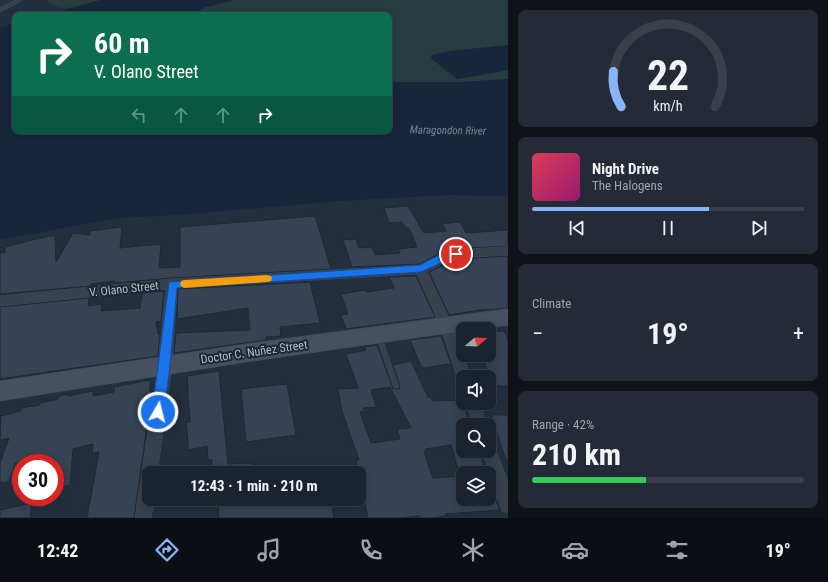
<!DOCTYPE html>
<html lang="en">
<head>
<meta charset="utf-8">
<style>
  body { margin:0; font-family:"Roboto Condensed",sans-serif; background:#242b36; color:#f1f3f6; height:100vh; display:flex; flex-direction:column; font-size:15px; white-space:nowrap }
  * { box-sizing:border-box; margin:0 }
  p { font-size:13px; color:#a0a4aa }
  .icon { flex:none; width:22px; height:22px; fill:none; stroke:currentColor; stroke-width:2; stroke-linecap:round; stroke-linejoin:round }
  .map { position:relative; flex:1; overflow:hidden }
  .sheet { display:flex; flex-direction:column; gap:10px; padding:10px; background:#0f1319; width:320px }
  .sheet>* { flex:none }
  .banner { position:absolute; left:12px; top:12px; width:380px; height:122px; border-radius:8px; box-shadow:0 2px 10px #0003,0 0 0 1px #39404a; background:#0b6e4f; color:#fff; overflow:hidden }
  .needle { width:26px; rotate:71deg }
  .tools { position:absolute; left:456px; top:322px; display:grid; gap:8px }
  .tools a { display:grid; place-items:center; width:40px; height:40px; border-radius:8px; background:#1b232e; box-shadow:0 2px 10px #0003,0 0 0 1px #39404a; font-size:20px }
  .speed { position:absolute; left:12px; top:454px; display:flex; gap:8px; font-size:20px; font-weight:700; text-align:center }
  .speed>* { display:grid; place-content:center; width:52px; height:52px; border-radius:50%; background:#1b232e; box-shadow:0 2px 10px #0003,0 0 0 1px #39404a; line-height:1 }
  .speed .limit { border:6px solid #d22; background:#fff; color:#111 }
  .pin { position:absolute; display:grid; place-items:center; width:34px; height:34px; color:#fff; margin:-17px; border:2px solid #fff; border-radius:50%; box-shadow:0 1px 4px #0007 }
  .me { position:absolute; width:44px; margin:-22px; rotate:8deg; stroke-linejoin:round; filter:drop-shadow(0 0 3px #0008) }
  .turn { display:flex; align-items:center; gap:14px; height:84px; padding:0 16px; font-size:18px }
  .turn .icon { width:52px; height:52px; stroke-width:2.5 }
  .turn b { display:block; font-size:28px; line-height:34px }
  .lanes { display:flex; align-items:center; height:38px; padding:0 16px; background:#0003; justify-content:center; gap:20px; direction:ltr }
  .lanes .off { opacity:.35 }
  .big { font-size:30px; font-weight:700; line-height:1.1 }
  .sheet .widget { flex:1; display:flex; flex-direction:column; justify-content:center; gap:6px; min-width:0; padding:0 14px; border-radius:8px; background:#242b36 }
  .sheet .dial { align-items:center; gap:0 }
  .dial svg { height:104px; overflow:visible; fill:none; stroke:#39404a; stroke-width:7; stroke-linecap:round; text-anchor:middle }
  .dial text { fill:#f1f3f6; stroke:none }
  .song { display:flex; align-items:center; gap:12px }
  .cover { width:48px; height:48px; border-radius:6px; background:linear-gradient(135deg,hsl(350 70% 55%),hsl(320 70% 35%)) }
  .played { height:4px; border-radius:2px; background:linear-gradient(90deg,#8ab4f8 65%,#39404a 65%) }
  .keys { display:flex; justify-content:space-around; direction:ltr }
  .heat { display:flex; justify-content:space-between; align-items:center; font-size:22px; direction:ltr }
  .charge { height:6px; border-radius:3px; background:linear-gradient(90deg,#34c759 42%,#39404a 0) }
  .trip { position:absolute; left:142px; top:466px; width:224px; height:40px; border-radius:8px; background:#1b232e; box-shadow:0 2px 10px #0003,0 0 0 1px #39404a; font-weight:700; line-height:40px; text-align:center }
  .tabs { display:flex; height:64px; justify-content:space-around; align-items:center; background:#0b0e12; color:#a0a4aa }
  .tabs .icon { width:28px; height:28px }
  .tabs .selected { color:#8ab4f8 }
  .tabs b { font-size:18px; color:#f1f3f6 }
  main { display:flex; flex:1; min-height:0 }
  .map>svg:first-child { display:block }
  .green { fill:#263c3f }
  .water { fill:#17263c }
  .building { fill:#364354; stroke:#1f2835; fill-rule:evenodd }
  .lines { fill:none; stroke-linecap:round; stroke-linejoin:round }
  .lane-casing { stroke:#414a57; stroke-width:0.5 }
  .street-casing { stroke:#414a57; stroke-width:1 }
  .secondary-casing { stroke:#414a57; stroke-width:1 }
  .lane { fill:#38414e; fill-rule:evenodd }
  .street { fill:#38414e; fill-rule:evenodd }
  .secondary { fill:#465061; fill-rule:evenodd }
  .route { fill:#1a73e8; stroke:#114b97 }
  .slow { fill:#f59e0b }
  .labels { text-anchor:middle; stroke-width:4; stroke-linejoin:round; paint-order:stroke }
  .far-water-label { font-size:11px; font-style:italic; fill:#6d86a8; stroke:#1d2633 }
  .street-label { font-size:12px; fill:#b4bcc9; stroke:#1d2633 }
</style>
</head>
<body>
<main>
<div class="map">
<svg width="508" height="518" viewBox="0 0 508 518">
  <rect width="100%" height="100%" fill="#242f3e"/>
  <path class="green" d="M 47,0 L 101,0 C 84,4 60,16 47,0 Z
    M 234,0 L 508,0 L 508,45 L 451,51 L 431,55 L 432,59 L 457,79 L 508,70 L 508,79 L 463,82 L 389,82 L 389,15 L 191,15 L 206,7 Z"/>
  <path class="water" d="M 101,0 L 234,0 L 206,7 L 191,15 L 155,15 L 151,11 L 146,11 L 131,15 L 45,15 Z
    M 15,23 L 15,131 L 389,131 L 389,82 L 463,82 L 508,79 L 508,196 L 448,195 L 340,201 L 178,215 L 116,218 L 0,240 L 0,28 Z
    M 508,45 L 508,70 L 457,79 L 432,59 L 431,55 L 451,51 Z"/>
  <path class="building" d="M 408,206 L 424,233 L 446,231 L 442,224 L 460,222 L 466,233 L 508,230 L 508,246 L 456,249 L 438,254 L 420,264 L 352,267 L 343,240 L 356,239 L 359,248 L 372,247 L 375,255 L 400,253 L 398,249 L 417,247 L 409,228 L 406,228 L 402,222 L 389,223 L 384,208 Z
    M 315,216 L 331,269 L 172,278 L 114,283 L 114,281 L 91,284 L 91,286 L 0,294 L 0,253 L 5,252 L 5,247 L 32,240 L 55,235 L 56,262 L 73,233 L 90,235 L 90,231 L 122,227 L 120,248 L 161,244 L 159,268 L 180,267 L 180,227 Z
    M 508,256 L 508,308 L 487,310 L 486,309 L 449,315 L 429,272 L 456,259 Z
    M 416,276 L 435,317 L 346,329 L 341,315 L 348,314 L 341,294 L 365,290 L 366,292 L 394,288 L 389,277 Z
    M 310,282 L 320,323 L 280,327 L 281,336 L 266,337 L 266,340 L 174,353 L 176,333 L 250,330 L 248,308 L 177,319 L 178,289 Z
    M 164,291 L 161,321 L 156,322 L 158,334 L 160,334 L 158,356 L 0,379 L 0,307 L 89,298 L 88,306 L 102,304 L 101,311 L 140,308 L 142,293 Z
    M 504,331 L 508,339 L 508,386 L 494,386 L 482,355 L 489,355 L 489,332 Z
    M 441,336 L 451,364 L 422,368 L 410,340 Z
    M 377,345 L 393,389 L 399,389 L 400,386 L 393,365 L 411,361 L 428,397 L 431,397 L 433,401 L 463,400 L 470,425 L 463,425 L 463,451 L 479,451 L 486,472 L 463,473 L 463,475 L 460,476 L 451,445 L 425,449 L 426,452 L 424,452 L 433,478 L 463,476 L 463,499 L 495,499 L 500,510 L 445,514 L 446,516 L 432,518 L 420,518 L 419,516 L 400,518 L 368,518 L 356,460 L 359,460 L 342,411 L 338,389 L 358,388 L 346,354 L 366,350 L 364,347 ZM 390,387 L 411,428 L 397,429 L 400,439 L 371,443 L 360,412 L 364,411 L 363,408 L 376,407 L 371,390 Z
    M 219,371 L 228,464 L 252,463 L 252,473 L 211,473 L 212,460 L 208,460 L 207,446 L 189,450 L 186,423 L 190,422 L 187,376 Z
    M 150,380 L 150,411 L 147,411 L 147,426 L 134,518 L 87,518 L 99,452 L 92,453 L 93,444 L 73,449 L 70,485 L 55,489 L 55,463 L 15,463 L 9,482 L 0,483 L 0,463 L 9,438 L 0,440 L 1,416 L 21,411 L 21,408 L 40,405 L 40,403 L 58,399 L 59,396 L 68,394 L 68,396 L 93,391 L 93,396 L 114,392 L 114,387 Z
    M 287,384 L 296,435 L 246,442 L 241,389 Z
    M 491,415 L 508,415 L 508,460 L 506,460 Z
    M 245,499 L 331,499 L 334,518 L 219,518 L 218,502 Z
    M 32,503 L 30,518 L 0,518 L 0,510 Z"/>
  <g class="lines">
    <g class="lane-casing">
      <path id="lane" d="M 379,334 L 381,335 L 382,337 L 399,386 L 398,388 L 396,389 L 394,388 L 393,386 L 376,337 L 377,335 Z"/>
    </g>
    <g class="street-casing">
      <path id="street" d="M 16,0 L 23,0 L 0,12 L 0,8 Z
        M 508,247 L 508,255 L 456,258 L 427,271 L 452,325 L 471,377 L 463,377 L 463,383 L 459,382 L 457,377 L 440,325 L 417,274 L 177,288 L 172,366 L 157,473 L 149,473 L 149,499 L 154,499 L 151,518 L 135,518 L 158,366 L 166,289 L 0,306 L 0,296 L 172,279 L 420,265 L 439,255 L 456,250 Z
        M 466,403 L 480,403 L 487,425 L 473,425 Z
        M 489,442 L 494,445 L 508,482 L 508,513 L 502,511 L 482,451 L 489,451 Z"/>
    </g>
    <g class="secondary-casing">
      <path id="secondary" d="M 508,309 L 508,325 L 478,329 L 463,329 L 463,331 L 246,362 L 0,401 L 0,381 L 246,344 Z"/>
    </g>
    <use href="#lane" class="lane"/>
    <use href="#street" class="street"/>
    <use href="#secondary" class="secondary"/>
  </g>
  <path class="route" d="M 456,251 L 461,254 L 459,257 L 445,261 L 421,272 L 177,288 L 170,366 L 164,412 L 163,416 L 158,418 L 154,416 L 152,412 L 169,282 L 420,265 L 439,255 Z"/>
  <path class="slow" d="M 267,275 L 271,276 L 272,278 L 271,281 L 267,282 L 184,288 L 181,286 L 180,284 L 181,281 L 184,280 Z"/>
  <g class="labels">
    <g class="far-water-label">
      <text transform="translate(448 130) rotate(1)" y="4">Maragondon River</text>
    </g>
    <g class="street-label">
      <text transform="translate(124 289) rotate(-6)" y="4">V. Olano Street</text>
      <text transform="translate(254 352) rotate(-8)" y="4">Doctor C. Nuñez Street</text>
    </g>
  </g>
</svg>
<div class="tools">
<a><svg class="needle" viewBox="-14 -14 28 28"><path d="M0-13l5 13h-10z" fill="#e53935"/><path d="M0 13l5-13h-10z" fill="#a0a4aa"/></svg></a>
<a><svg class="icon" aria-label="sound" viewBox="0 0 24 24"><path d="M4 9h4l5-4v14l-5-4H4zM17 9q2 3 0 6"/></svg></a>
<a><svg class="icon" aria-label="search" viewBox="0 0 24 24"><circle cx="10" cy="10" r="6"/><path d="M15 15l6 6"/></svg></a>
<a><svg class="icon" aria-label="layers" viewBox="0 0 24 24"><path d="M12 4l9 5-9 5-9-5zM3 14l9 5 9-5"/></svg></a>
</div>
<div class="speed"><div class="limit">30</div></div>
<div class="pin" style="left:456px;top:254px;background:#d93025"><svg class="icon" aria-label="arrive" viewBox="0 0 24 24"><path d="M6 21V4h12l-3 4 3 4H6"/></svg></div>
<svg class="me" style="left:158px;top:412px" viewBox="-20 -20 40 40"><circle r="17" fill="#1a73e8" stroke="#fff" stroke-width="3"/><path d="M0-11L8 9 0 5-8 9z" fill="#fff"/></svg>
<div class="trip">12:43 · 1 min · 210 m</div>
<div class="banner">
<div class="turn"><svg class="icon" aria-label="right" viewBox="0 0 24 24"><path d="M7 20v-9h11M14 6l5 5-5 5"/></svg><div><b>60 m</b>V. Olano Street</div></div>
<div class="lanes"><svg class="icon off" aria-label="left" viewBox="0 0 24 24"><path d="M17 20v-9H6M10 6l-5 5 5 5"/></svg><svg class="icon off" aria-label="ahead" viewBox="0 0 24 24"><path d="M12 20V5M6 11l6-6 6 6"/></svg><svg class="icon off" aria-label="ahead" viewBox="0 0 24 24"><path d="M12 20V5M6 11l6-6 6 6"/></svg><svg class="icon" aria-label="right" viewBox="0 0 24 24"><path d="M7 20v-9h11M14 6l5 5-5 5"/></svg></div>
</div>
</div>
<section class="sheet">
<div class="widget dial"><svg viewBox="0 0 100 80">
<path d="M14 69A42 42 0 1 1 86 69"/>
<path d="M14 69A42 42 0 0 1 8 42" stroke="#8ab4f8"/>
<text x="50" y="56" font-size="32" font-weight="700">22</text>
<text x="50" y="72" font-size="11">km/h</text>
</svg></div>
<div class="widget">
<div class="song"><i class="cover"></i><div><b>Night Drive</b><p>The Halogens</p></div></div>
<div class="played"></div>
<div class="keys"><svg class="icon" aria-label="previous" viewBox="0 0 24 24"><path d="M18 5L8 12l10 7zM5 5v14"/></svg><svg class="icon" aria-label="pause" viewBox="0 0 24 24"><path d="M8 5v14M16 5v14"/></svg><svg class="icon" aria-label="next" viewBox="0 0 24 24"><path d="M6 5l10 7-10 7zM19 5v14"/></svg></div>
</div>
<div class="widget"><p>Climate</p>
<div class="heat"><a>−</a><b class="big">19°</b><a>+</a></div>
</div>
<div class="widget"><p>Range · 42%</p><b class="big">210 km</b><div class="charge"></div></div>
</section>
</main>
<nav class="tabs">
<b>12:42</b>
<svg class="icon selected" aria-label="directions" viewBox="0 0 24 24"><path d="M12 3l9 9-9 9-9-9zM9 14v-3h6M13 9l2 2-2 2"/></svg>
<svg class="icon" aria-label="music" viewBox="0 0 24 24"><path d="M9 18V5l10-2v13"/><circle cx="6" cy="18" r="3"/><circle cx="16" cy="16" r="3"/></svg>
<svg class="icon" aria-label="phone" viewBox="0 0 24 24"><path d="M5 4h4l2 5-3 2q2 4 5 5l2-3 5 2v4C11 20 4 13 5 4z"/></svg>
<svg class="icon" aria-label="climate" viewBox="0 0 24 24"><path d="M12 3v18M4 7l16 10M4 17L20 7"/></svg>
<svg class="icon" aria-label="car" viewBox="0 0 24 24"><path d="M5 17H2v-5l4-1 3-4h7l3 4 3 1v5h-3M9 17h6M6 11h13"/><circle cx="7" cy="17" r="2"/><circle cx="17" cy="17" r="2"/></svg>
<svg class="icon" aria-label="filters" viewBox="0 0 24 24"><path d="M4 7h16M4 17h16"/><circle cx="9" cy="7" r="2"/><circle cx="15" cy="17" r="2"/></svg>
<b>19°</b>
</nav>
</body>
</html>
